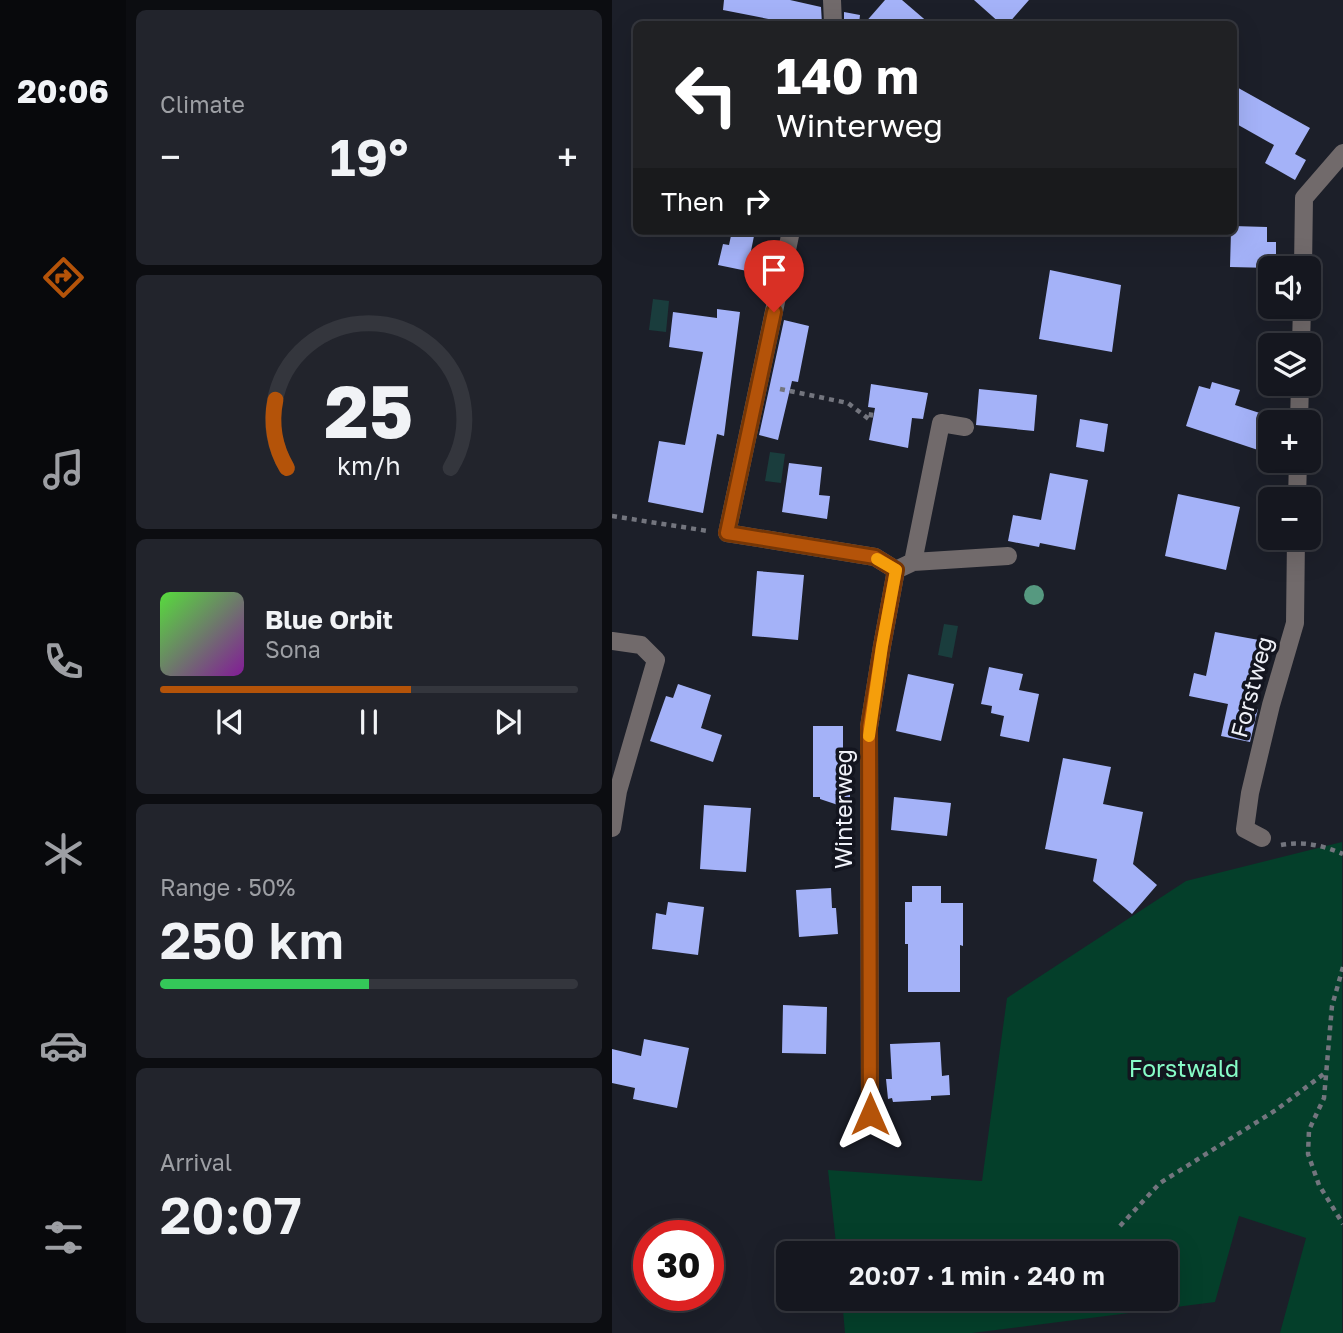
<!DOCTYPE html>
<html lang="en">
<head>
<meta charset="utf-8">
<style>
  body { margin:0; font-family:"Golos Text",sans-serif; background:#22242c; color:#f1f3f6; height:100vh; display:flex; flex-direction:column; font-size:26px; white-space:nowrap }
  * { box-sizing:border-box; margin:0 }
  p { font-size:23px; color:#9d9fa4 }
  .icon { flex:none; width:38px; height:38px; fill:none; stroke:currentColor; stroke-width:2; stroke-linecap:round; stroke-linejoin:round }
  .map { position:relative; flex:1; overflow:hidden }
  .details { display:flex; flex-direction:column; gap:10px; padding:10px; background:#0c0d11; width:486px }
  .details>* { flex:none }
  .guide { position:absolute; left:21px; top:21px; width:604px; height:214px; border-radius:10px; box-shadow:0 7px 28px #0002,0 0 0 2px #34363d; background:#202124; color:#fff; overflow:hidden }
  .controls { position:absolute; left:646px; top:256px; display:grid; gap:14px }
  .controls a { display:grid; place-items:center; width:63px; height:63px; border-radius:10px; background:#15171f; box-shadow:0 7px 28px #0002,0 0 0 2px #34363d; font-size:35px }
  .speed { position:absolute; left:21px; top:1220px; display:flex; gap:14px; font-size:35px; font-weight:700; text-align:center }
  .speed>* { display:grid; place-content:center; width:91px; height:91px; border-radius:50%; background:#15171f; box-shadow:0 7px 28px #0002,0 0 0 2px #34363d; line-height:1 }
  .speed .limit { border:10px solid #d22; background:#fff; color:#111 }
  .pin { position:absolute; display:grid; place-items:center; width:60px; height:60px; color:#fff; margin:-72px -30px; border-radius:50% 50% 50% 0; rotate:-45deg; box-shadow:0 0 7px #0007 }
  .pin .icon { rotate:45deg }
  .me { position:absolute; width:77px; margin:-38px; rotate:0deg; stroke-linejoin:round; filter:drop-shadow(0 0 5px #0008) }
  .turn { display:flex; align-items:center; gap:24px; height:147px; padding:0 28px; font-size:32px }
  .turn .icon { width:91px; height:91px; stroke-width:2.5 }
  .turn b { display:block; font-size:49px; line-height:60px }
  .then { display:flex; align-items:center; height:66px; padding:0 28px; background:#0003; gap:14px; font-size:26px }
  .big { font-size:52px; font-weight:600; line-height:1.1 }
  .details .tile { flex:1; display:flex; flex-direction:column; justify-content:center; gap:10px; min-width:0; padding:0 24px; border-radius:10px; background:#22242c }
  .details .dial { align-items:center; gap:0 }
  .dial svg { height:182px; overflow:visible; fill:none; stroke:#34363d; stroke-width:7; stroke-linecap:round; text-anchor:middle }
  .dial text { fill:#f1f3f6; stroke:none }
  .song { display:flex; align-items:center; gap:21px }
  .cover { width:84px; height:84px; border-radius:10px; background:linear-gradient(135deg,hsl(110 70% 55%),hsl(290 70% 35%)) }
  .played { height:7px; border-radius:4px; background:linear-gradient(90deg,#b45309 60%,#34363d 60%) }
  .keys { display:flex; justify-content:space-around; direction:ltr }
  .heat { display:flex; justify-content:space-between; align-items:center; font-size:38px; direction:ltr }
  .charge { height:10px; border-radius:5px; background:linear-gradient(90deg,#34c759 50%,#34363d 0) }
  .trip { position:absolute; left:164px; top:1241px; width:402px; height:70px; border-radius:10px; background:#15171f; box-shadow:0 7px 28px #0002,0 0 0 2px #34363d; font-weight:600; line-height:70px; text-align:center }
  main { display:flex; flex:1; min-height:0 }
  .menu { display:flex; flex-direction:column; width:126px; justify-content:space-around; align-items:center; background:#08090c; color:#9d9fa4 }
  .menu .icon { width:49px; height:49px }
  .menu .active { color:#b45309 }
  .menu b { font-size:32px; color:#f1f3f6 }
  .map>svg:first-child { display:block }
  .green { fill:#043f2a }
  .water { fill:#1a3d3d }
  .building { fill:#a4b2f8 }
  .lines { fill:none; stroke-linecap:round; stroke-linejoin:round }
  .path { stroke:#73757e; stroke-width:4.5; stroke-dasharray:5 5; stroke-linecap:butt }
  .minor { stroke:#716a6b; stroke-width:18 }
  .tree { fill:#569980 }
  .route-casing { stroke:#753606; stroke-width:18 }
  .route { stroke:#b45309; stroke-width:12 }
  .slow { stroke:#f59e0b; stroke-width:12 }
  .labels { text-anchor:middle; stroke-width:7; stroke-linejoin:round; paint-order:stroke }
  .street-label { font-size:23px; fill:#eff1f8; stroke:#13151f }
  .park-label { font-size:23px; fill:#86fcc7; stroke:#13151f }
</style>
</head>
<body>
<main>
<nav class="menu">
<b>20:06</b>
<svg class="icon active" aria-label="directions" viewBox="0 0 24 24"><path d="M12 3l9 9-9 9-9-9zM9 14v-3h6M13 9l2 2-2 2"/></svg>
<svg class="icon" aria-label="music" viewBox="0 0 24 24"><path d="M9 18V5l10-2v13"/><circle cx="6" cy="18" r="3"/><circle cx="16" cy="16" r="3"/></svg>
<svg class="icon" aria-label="phone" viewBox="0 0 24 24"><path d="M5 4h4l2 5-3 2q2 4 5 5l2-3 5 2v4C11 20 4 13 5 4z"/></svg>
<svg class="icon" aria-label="climate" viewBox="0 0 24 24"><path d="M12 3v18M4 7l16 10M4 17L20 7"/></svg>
<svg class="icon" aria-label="car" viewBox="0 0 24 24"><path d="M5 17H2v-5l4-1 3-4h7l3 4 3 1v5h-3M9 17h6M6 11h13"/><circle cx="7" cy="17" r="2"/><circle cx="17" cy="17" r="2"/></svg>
<svg class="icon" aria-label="filters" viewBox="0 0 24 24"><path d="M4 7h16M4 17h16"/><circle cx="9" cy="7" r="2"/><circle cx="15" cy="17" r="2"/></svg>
</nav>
<section class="details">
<div class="tile"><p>Climate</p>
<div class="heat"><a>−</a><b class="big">19°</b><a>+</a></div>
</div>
<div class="tile dial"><svg viewBox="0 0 100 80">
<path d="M14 69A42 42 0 1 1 86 69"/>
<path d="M14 69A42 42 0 0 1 9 39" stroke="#b45309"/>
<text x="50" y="56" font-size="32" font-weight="700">25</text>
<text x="50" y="72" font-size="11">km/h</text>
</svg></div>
<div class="tile">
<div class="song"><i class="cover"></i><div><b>Blue Orbit</b><p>Sona</p></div></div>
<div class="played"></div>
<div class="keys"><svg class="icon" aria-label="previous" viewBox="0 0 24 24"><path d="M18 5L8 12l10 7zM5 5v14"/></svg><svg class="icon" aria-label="pause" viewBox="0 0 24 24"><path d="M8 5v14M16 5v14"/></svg><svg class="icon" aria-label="next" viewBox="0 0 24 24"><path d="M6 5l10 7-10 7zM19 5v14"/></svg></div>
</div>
<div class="tile"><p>Range · 50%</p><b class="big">250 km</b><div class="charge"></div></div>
<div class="tile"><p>Arrival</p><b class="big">20:07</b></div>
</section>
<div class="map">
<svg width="731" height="1333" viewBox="0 0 731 1333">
  <rect width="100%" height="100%" fill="#1c1f29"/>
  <path class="green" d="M 730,842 L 730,1333 L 668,1333 L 694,1238 L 627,1216 L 603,1302 L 360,1333 L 233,1333 L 230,1299 L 555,1298 L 555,1253 L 225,1253 L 216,1170 L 370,1181 L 395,998 L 574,881 Z"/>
  <path class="water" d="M 41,299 L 57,301 L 54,332 L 37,330 Z
    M 158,452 L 173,454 L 169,483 L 153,481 Z
    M 332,624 L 346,626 L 340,658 L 326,655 Z"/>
  <path class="building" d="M 112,0 L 178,0 L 209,7 L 210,24 L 182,24 L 111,10 Z
    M 273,0 L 290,0 L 318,24 L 252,24 Z
    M 362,0 L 417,0 L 396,24 L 389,24 Z
    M 232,12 L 248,15 L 247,24 L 232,24 Z
    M 621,85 L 698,128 L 683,154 L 694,160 L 683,180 L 653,163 L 662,145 L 621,122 Z
    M 621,226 L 655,227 L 655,242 L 664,242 L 664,268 L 618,267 L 619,231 L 621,231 Z
    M 120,231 L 143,231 L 135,271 L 106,265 L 111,244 L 117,245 Z
    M 438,270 L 509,285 L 500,352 L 427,339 Z
    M 105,309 L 128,312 L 112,436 L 105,434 L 91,513 L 36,502 L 47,441 L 73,445 L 91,352 L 57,347 L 61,312 L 105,318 Z
    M 172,320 L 197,326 L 186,382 L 180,381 L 166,440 L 147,435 Z
    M 600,382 L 628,390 L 623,405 L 657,416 L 646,450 L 574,426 L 587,386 L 598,389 Z
    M 259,384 L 316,393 L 311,419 L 300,418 L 296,448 L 257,440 L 263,408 L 256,407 Z
    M 367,389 L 425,395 L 422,431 L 364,425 Z
    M 468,419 L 496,424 L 492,452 L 464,447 Z
    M 177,463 L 210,467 L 207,495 L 218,496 L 215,519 L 170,512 Z
    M 438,473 L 476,480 L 463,550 L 428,543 L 427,547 L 396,541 L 401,515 L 429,520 Z
    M 566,494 L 628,507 L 614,570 L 553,556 Z
    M 145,571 L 192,575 L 186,640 L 140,636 Z
    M 603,632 L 647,640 L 634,706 L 646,709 L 638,742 L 609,736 L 616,704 L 577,696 L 582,673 L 594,676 Z
    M 377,667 L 411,674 L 407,690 L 427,694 L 417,742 L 388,736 L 392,716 L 379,713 L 380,706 L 369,704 Z
    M 296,674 L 342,684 L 329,741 L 284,731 Z
    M 66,684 L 99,695 L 89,728 L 110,735 L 101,762 L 38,741 L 54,696 L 61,698 Z
    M 201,726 L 231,726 L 231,780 L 238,780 L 238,809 L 208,799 L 208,797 L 201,797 Z
    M 451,758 L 499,767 L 491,804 L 531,812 L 521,864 L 545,885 L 520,914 L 481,881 L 485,859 L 433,849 Z
    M 282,797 L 339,803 L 335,836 L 279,830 Z
    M 92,805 L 139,808 L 134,872 L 88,869 Z
    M 300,886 L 329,886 L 329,903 L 351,903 L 351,946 L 348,945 L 348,992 L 296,992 L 296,944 L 293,944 L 293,902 L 300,902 Z
    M 219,888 L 220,908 L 224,908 L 226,934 L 187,937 L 184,890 Z
    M 56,902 L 92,907 L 86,955 L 40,949 L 44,913 L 54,915 Z
    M 171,1005 L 215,1007 L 214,1054 L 170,1053 Z
    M 32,1039 L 77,1048 L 65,1108 L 21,1099 L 23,1088 L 0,1083 L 0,1049 L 29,1056 Z
    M 328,1042 L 330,1076 L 337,1075 L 338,1095 L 319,1096 L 319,1100 L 281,1102 L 280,1098 L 276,1099 L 274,1079 L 280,1079 L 278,1044 Z"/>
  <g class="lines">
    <path class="path" d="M 168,389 L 236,403 L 258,420 L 260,408
      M 0,516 L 96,531
      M 669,845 C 691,841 710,845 731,854
      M 731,967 L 720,1006 L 712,1098 L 697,1130 L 696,1154 L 707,1185 L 731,1224
      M 508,1226 L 548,1183 L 664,1110 L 713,1073"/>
    <path class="minor" d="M 220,0 L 221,24
      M 179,231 L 115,533 L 263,557 L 284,570 L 270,646 L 257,727 L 258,1114
      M 691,268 L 692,198 L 731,153
      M 689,345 L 690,306
      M 687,422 L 688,383
      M 685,499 L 686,460
      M 301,562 L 396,556
      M 284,570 L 301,562 L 329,423 L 353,427
      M 0,641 L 29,645 L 44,660 L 6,791 L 0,828
      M 650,838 L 633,829 L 638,793 L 659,705 L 683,623 L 684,537"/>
  </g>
  <circle class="tree" cx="422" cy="595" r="10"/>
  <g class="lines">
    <g class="route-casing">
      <path id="route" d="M 162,312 L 115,533 L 263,557 L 284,570 L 270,646 L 257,727 L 258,1114"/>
    </g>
    <use href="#route" class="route"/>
    <path class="slow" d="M 257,736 L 270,646 L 284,570 L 265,559"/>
  </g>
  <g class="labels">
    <g class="street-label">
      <text transform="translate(640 687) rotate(-75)" y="8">Forstweg</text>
      <text transform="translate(232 809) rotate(-90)" y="8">Winterweg</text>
    </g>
    <g class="park-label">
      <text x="572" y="1077">Forstwald</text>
    </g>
  </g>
</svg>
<div class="controls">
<a><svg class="icon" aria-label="sound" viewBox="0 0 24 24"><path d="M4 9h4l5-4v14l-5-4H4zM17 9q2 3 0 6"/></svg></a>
<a><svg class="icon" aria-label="layers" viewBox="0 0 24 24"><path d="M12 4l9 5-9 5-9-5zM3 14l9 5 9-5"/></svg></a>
<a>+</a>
<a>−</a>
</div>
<div class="speed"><div class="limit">30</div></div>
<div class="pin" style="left:162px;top:312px;background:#d93025"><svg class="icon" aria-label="arrive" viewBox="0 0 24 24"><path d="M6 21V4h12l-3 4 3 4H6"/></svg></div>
<svg class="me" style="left:258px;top:1114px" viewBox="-20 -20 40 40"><path d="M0-17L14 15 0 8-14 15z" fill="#b45309" stroke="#fff" stroke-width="4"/></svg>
<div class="trip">20:07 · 1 min · 240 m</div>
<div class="guide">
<div class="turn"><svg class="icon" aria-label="left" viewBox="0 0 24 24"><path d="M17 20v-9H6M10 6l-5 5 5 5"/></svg><div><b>140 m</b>Winterweg</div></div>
<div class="then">Then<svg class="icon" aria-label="right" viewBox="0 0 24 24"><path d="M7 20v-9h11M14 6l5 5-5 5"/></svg></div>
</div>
</div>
</main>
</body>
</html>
